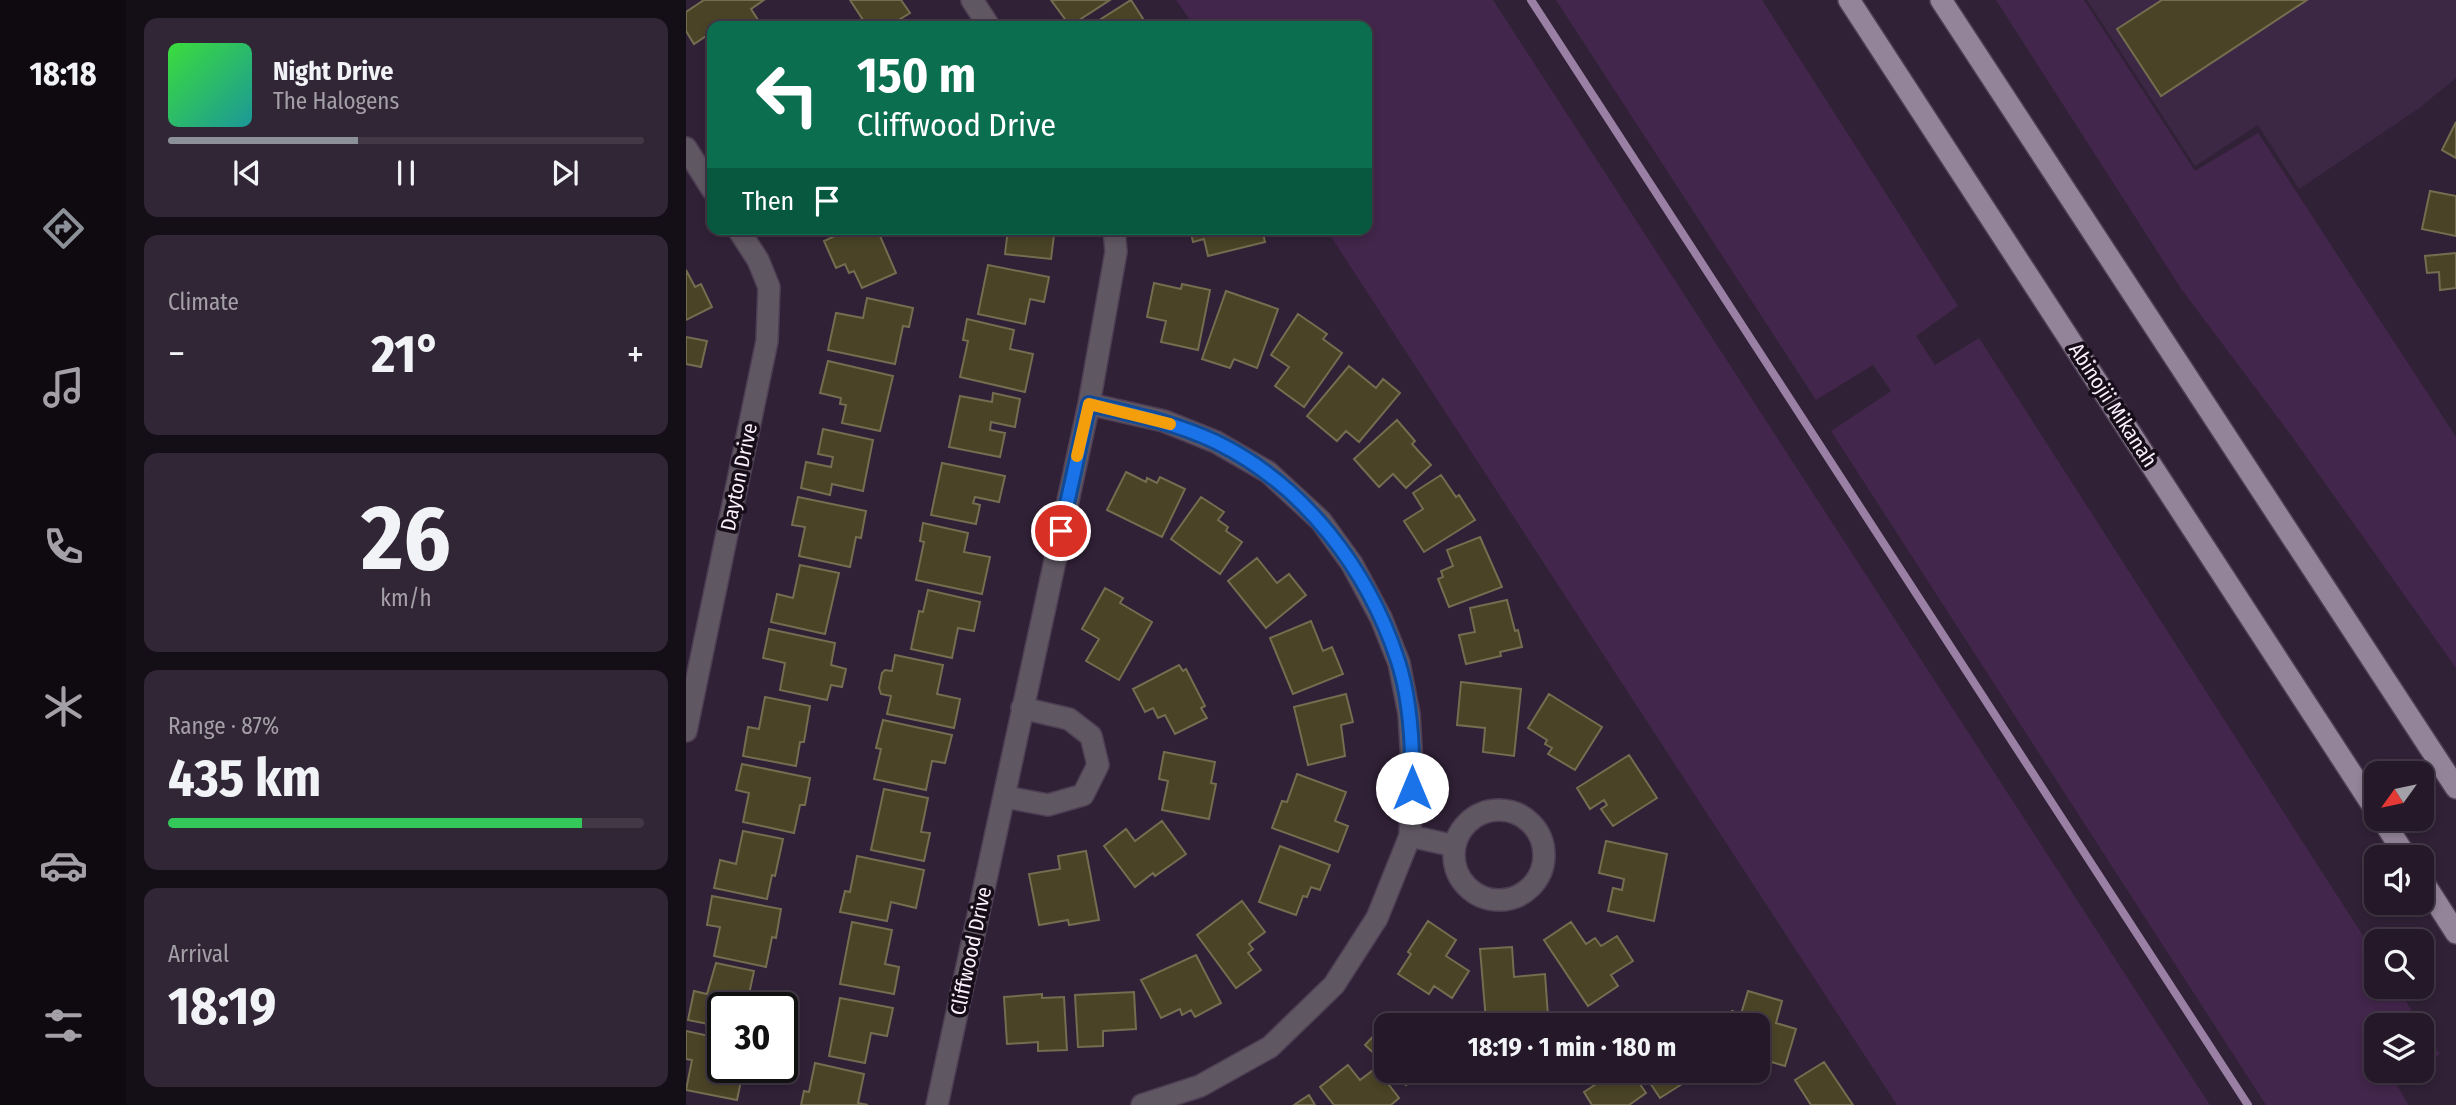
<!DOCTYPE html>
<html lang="en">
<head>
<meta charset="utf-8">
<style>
  body { margin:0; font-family:"Fira Sans Condensed",sans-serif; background:#312635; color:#f1f3f6; height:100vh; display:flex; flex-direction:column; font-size:26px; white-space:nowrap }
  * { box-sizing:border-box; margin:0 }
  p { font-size:23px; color:#a3a0a8 }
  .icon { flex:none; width:38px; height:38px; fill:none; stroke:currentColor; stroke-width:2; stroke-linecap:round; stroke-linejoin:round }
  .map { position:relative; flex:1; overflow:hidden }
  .details { display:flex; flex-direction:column; gap:18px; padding:18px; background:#140e17; width:560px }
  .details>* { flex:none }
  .banner { position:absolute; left:21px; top:21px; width:665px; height:214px; border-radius:14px; box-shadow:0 4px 10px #0003,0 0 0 2px #423846; background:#0b6e4f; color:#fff; overflow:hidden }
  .needle { width:46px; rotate:237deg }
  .fabs { position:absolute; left:1678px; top:761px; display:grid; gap:14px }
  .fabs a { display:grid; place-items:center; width:70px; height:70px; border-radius:14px; background:#251929; box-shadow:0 4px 10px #0003,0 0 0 2px #423846; font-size:35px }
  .speed { position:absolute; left:21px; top:992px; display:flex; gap:14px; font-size:35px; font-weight:700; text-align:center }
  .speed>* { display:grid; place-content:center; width:91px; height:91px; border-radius:50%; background:#251929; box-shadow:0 4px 10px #0003,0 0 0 2px #423846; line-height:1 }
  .speed .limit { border:4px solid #111; border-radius:10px; background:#fff; color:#111 }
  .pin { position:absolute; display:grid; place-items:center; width:60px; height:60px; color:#fff; margin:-30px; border:4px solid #fff; border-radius:50%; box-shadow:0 2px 7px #0007 }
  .me { position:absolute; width:77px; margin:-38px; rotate:0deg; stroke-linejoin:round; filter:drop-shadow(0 0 5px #0008) }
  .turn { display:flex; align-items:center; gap:24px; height:147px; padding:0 35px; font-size:32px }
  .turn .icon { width:91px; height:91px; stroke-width:2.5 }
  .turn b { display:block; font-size:49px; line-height:60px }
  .then { display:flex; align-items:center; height:66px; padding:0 35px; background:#0003; gap:14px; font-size:26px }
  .big { font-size:52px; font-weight:700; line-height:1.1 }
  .details .tile { flex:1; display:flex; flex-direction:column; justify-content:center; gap:10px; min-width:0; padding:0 24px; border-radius:14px; background:#312635 }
  .details .dial { align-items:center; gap:0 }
  .dial b { font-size:91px; line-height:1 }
  .song { display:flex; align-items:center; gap:21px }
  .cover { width:84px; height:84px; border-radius:10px; background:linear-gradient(135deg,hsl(120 70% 55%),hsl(180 70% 35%)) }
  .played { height:7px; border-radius:4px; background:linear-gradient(90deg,#8c9099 40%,#423846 40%) }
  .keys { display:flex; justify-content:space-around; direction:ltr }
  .heat { display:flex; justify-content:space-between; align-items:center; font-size:38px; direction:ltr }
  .charge { height:10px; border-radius:5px; background:linear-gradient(90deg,#34c759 87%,#423846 0) }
  .trip { position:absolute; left:688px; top:1013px; width:396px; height:70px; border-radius:14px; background:#251929; box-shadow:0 4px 10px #0003,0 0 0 2px #423846; font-weight:700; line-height:70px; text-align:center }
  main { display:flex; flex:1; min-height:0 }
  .menu { display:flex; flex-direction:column; width:126px; justify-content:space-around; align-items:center; background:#0f0a10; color:#a3a0a8 }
  .menu .icon { width:49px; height:49px }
  .menu .current { color:#8c9099 }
  .menu b { font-size:32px; color:#f1f3f6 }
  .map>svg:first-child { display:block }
  .built { fill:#3c2844 }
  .green { fill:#42264b }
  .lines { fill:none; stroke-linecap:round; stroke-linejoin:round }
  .stream { stroke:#9a80a4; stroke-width:8 }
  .building { fill:#4a4326; stroke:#746d4f; stroke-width:2 }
  .minor-casing { stroke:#4d3e53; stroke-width:24 }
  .primary-casing { stroke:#4d3e53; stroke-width:24 }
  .minor { stroke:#5f5762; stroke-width:21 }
  .primary { stroke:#94849a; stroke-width:21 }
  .route-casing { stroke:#114b97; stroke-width:18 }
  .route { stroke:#1a73e8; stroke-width:12 }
  .slow { stroke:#f59e0b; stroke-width:12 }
  .labels { text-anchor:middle; stroke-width:7; stroke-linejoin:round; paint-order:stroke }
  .street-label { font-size:21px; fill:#faeffe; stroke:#150e18 }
</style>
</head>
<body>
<main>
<nav class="menu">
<b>18:18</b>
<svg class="icon current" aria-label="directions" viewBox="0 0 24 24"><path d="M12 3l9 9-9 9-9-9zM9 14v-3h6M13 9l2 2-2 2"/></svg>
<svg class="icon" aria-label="music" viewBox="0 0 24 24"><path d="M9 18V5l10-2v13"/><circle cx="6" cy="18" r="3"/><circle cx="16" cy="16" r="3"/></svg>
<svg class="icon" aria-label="phone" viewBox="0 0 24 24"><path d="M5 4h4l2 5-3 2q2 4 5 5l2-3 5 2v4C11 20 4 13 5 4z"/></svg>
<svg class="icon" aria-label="climate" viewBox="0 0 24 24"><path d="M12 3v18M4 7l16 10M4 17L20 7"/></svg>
<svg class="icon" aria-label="car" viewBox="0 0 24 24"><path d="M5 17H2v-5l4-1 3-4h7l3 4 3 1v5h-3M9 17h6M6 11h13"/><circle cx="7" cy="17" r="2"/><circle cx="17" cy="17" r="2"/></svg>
<svg class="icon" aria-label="filters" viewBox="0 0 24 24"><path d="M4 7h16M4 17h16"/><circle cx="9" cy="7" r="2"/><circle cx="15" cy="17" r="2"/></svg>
</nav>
<section class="details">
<div class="tile">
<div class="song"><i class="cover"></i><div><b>Night Drive</b><p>The Halogens</p></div></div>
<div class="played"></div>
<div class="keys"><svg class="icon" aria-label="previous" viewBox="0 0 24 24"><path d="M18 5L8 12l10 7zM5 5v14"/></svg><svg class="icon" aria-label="pause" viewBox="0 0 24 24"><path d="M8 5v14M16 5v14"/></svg><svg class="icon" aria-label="next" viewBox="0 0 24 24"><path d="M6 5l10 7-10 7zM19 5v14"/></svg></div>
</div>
<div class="tile"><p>Climate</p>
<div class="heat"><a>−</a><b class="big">21°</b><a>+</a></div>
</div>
<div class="tile dial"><b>26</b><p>km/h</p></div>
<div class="tile"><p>Range · 87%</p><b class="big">435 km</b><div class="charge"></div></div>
<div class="tile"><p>Arrival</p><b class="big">18:19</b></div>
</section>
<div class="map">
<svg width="1770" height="1105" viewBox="0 0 1770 1105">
  <rect width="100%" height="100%" fill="#312137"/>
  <path class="built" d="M 1401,0 L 1770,0 L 1770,78 L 1732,109 L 1613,189 L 1572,125 L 1509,166 Z"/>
  <path class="green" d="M 490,0 L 807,0 L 1524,1105 L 1211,1105 L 640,229 L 681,229 L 681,26 L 508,26 Z
    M 870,0 L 1076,0 L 1272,306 L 1230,336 L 1249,365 L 1293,338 L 1690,956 L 1690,987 L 1711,987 L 1735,1025 L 1690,1026 L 1690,1071 L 1728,1071 L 1710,1083 L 1722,1105 L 1580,1105 L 1145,431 L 1205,391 L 1187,365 L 1130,400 Z
    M 1310,0 L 1398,0 L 1509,171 L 1572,133 L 1770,437 L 1770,668 L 1607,438 L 1496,290 Z
    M 1736,1027 L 1754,1054 L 1736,1066 Z"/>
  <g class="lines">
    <path class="stream" d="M 845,0 L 1562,1105"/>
  </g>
  <path class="building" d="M 18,0 L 78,0 L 65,9 L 76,26 L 26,26 L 26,32 L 8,44 L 0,31 L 0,12 Z
    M 164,0 L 215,0 L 224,13 L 203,26 L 181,26 Z
    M 365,0 L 424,0 L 384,26 Z
    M 445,0 L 461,25 L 458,26 L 404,26 Z
    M 1476,0 L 1621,0 L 1475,96 L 1431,29 Z
    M 1770,122 L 1770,158 L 1756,150 Z
    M 1744,191 L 1770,196 L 1770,236 L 1736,229 Z
    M 164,229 L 191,229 L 210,273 L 176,288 L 168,271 L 163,273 L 159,264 L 150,268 L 138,241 Z
    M 322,229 L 360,229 L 359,233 L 368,235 L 365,259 L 319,254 Z
    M 504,229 L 576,229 L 579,242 L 522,256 L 518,239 L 507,242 Z
    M 1770,253 L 1770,288 L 1754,290 L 1753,272 L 1741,273 L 1739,256 Z
    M 302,265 L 363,277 L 358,302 L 344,299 L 339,324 L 292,314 Z
    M 0,270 L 9,287 L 15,284 L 26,307 L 0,320 Z
    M 468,283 L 495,289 L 496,284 L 524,290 L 512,350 L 475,342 L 480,321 L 461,317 Z
    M 540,291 L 592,309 L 571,368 L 548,359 L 544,368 L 516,359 Z
    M 181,298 L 227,308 L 223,327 L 217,326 L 209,364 L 142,350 L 150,313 L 177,318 Z
    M 612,314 L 641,334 L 637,339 L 656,353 L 618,407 L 589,386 L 603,367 L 585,355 Z
    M 281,319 L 328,330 L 324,349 L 347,354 L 339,392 L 274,377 L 282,341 L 277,340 Z
    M 0,337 L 21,341 L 15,367 L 0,364 Z
    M 142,361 L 207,376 L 194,431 L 156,423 L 160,405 L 154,404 L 155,398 L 134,393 Z
    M 663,366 L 690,388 L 697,379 L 714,393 L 673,442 L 660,431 L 651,441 L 621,416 Z
    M 307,393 L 334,399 L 329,427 L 305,422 L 304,430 L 319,433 L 314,457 L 263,447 L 274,396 L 306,402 Z
    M 711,420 L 729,441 L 726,444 L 745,465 L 720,488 L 707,474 L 693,487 L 668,459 Z
    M 137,429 L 187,440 L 177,491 L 146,484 L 144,495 L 115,488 L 120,462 L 145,467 L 147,457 L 132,454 Z
    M 256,463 L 319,476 L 313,502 L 289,497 L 287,503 L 294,505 L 290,524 L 245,515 Z
    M 440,472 L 460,482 L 461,478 L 471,483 L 474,477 L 499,489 L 476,537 L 421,510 Z
    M 755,475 L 770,497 L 773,495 L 789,520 L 738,552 L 718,521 L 737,509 L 727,493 Z
    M 112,497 L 180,511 L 175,538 L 170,537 L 164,567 L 113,556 L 119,527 L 106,525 Z
    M 515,497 L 538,512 L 532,520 L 542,527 L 540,531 L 556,542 L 534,574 L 485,539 Z
    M 237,523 L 282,533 L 278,552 L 304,557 L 296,594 L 230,580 L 238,542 L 234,541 Z
    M 794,537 L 816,587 L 763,607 L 752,579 L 757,577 L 755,571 L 767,566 L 761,550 Z
    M 571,558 L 591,583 L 603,574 L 620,595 L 580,628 L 542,581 Z
    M 114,565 L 153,573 L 139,634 L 85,622 L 91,594 L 107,598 Z
    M 419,588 L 437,598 L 434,603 L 466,622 L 433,680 L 400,661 L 413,639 L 396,629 Z
    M 242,590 L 294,602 L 288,631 L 272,628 L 266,658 L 225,649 L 233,611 L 237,612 Z
    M 821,600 L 829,631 L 832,630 L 836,647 L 814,652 L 815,656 L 780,664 L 773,635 L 789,632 L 784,608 Z
    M 625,621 L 637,651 L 646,647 L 657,674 L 607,694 L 584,638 Z
    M 83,629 L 149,643 L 145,665 L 160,669 L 156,687 L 145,685 L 141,700 L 94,690 L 99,663 L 77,658 Z
    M 209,655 L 257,665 L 251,694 L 274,699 L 268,728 L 201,714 L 205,696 L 195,694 L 193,688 L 196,673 L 199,670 L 206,671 Z
    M 493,665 L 497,671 L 500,669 L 519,706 L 515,708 L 521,718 L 489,734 L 479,715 L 472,718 L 467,708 L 459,712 L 447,689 Z
    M 775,682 L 835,689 L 828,756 L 797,752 L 799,728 L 771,725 Z
    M 660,694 L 667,722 L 655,725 L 659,756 L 622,765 L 608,707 Z
    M 863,694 L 916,727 L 889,770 L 862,754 L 866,748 L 859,744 L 861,740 L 842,728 Z
    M 79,697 L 124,706 L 118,742 L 114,742 L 110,766 L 57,756 L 62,727 L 73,729 Z
    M 197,720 L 266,735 L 259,763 L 246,761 L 240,790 L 188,779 L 195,749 L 190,748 Z
    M 478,752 L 529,762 L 525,783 L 530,784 L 523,819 L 476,810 L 482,781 L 473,779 Z
    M 943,755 L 971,798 L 927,826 L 915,809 L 921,805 L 918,800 L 904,809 L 891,788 Z
    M 56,764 L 124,778 L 119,805 L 114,805 L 108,833 L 57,822 L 63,793 L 50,790 Z
    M 611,774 L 660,792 L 649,821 L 662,826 L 652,852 L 586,828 L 596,801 L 601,802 Z
    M 198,789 L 242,798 L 235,832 L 244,833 L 238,861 L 185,850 Z
    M 476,821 L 500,854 L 469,876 L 467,873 L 449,887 L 418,846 L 440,829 L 449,841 Z
    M 57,831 L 97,839 L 89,876 L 86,875 L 81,899 L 28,888 L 34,860 L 50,864 Z
    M 920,841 L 981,854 L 968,921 L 922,911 L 927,888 L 936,890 L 938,879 L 913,873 Z
    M 594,846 L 644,865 L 634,890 L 625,887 L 621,897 L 617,896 L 610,915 L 573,902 Z
    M 400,851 L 413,920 L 383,925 L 382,920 L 353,925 L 343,874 L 374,869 L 372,856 Z
    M 171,856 L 238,870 L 230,908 L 205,902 L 201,921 L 154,912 L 159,891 L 164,892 Z
    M 26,896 L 95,909 L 90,938 L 86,937 L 80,967 L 28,956 L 34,927 L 21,925 Z
    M 556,901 L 579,932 L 563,944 L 567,949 L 562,953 L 575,970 L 550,988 L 511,935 Z
    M 742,921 L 770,940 L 760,956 L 783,971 L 766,998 L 748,986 L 743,994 L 712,974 L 725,954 L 722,952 Z
    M 166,922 L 206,930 L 199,964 L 213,967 L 208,994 L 154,984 Z
    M 885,922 L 900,944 L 909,938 L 915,946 L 931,936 L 947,961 L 925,975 L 932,986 L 902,1006 L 858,940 Z
    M 826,947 L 828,977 L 859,974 L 862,1016 L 800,1021 L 794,949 Z
    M 510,955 L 535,1003 L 509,1017 L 505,1010 L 496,1015 L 494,1009 L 475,1018 L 455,980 Z
    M 30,963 L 68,971 L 60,1008 L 37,1008 L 37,1027 L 2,1020 L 8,991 L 21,994 Z
    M 1062,991 L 1096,1001 L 1090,1023 L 1110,1029 L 1099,1066 L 1071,1058 L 1071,1026 L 1042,1026 L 1046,1011 L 1055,1014 Z
    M 448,992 L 450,1029 L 417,1031 L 417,1046 L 392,1047 L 389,995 Z
    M 356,994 L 356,998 L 378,997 L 381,1050 L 352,1051 L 352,1042 L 321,1044 L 318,997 Z
    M 154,998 L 207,1008 L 201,1036 L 185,1033 L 179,1063 L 143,1056 Z
    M 696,1027 L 700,1031 L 700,1065 L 679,1045 Z
    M 0,1031 L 37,1039 L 37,1068 L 63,1068 L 62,1072 L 57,1071 L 51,1100 L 0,1090 L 6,1060 L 0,1059 Z
    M 1138,1062 L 1167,1105 L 1125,1105 L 1109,1080 Z
    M 129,1063 L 178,1074 L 172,1103 L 182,1105 L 115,1105 L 118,1091 L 123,1092 Z
    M 662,1065 L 674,1080 L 690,1068 L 713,1098 L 705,1105 L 648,1105 L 634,1087 Z
    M 706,1071 L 733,1071 L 720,1085 Z
    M 930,1071 L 945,1071 L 960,1093 L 943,1105 L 906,1105 L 898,1092 Z
    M 956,1071 L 1003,1071 L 992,1078 L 996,1084 L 974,1098 Z
    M 623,1095 L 629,1105 L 608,1105 Z"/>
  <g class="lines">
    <g class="minor-casing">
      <path id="minor" d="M 286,0 L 303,26
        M 0,148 L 26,189
        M 403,404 L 478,421 L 530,442 L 582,472 L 635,521 L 666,564 L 695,618 L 713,663 L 723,714 L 726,763 L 724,836 L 691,918 L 648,985 L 584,1047 L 514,1086 L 456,1105
        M 0,731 L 81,341 L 83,287 L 72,260 L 52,229
        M 319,797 L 362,805 L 397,795 L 412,765 L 405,736 L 383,719 L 336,708
        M768 855a45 45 0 1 1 90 0a45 45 0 1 1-90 0Z
        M 724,836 L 769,846
        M 251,1105 L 403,404 L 430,252 L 428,229"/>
    </g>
    <g class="primary-casing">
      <path id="primary" d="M 1163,0 L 1690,811
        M 1255,0 L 1770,788
        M 1696,819 L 1721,858
        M 1736,880 L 1770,933"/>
    </g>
    <use href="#minor" class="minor"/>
    <use href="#primary" class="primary"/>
  </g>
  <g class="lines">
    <g class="route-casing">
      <path id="route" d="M 375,531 L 403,404 C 446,414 490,423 530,442 C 618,485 682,569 712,661 C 725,701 727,746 726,788"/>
    </g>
    <use href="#route" class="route"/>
    <path class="slow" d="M 391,456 L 403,404 L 484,424"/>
  </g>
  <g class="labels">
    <g class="street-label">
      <text transform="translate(1427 405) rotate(57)" y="7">Abinojii Mikanah</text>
      <text transform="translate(53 477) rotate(-78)" y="7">Dayton Drive</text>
      <text transform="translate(285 951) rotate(-78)" y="7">Cliffwood Drive</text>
    </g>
  </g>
</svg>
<div class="fabs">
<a><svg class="needle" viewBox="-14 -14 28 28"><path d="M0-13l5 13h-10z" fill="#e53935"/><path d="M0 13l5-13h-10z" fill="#a3a0a8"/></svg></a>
<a><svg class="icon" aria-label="sound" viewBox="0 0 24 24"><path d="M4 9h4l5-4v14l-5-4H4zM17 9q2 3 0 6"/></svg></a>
<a><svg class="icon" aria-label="search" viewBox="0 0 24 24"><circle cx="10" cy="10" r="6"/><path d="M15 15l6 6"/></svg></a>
<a><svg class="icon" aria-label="layers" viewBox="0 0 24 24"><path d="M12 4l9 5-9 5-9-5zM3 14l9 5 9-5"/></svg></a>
</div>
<div class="speed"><div class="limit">30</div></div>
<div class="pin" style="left:375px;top:531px;background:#d93025"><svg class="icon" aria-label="arrive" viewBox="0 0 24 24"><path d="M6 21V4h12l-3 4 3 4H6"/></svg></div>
<svg class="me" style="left:726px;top:788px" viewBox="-20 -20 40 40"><circle r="19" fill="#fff"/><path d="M0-13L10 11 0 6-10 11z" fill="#1a73e8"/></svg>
<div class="trip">18:19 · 1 min · 180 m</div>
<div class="banner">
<div class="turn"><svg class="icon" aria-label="left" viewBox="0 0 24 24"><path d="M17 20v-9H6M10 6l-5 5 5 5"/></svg><div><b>150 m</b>Cliffwood Drive</div></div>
<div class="then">Then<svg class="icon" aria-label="arrive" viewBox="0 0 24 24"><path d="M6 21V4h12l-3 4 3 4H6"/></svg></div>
</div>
</div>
</main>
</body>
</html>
